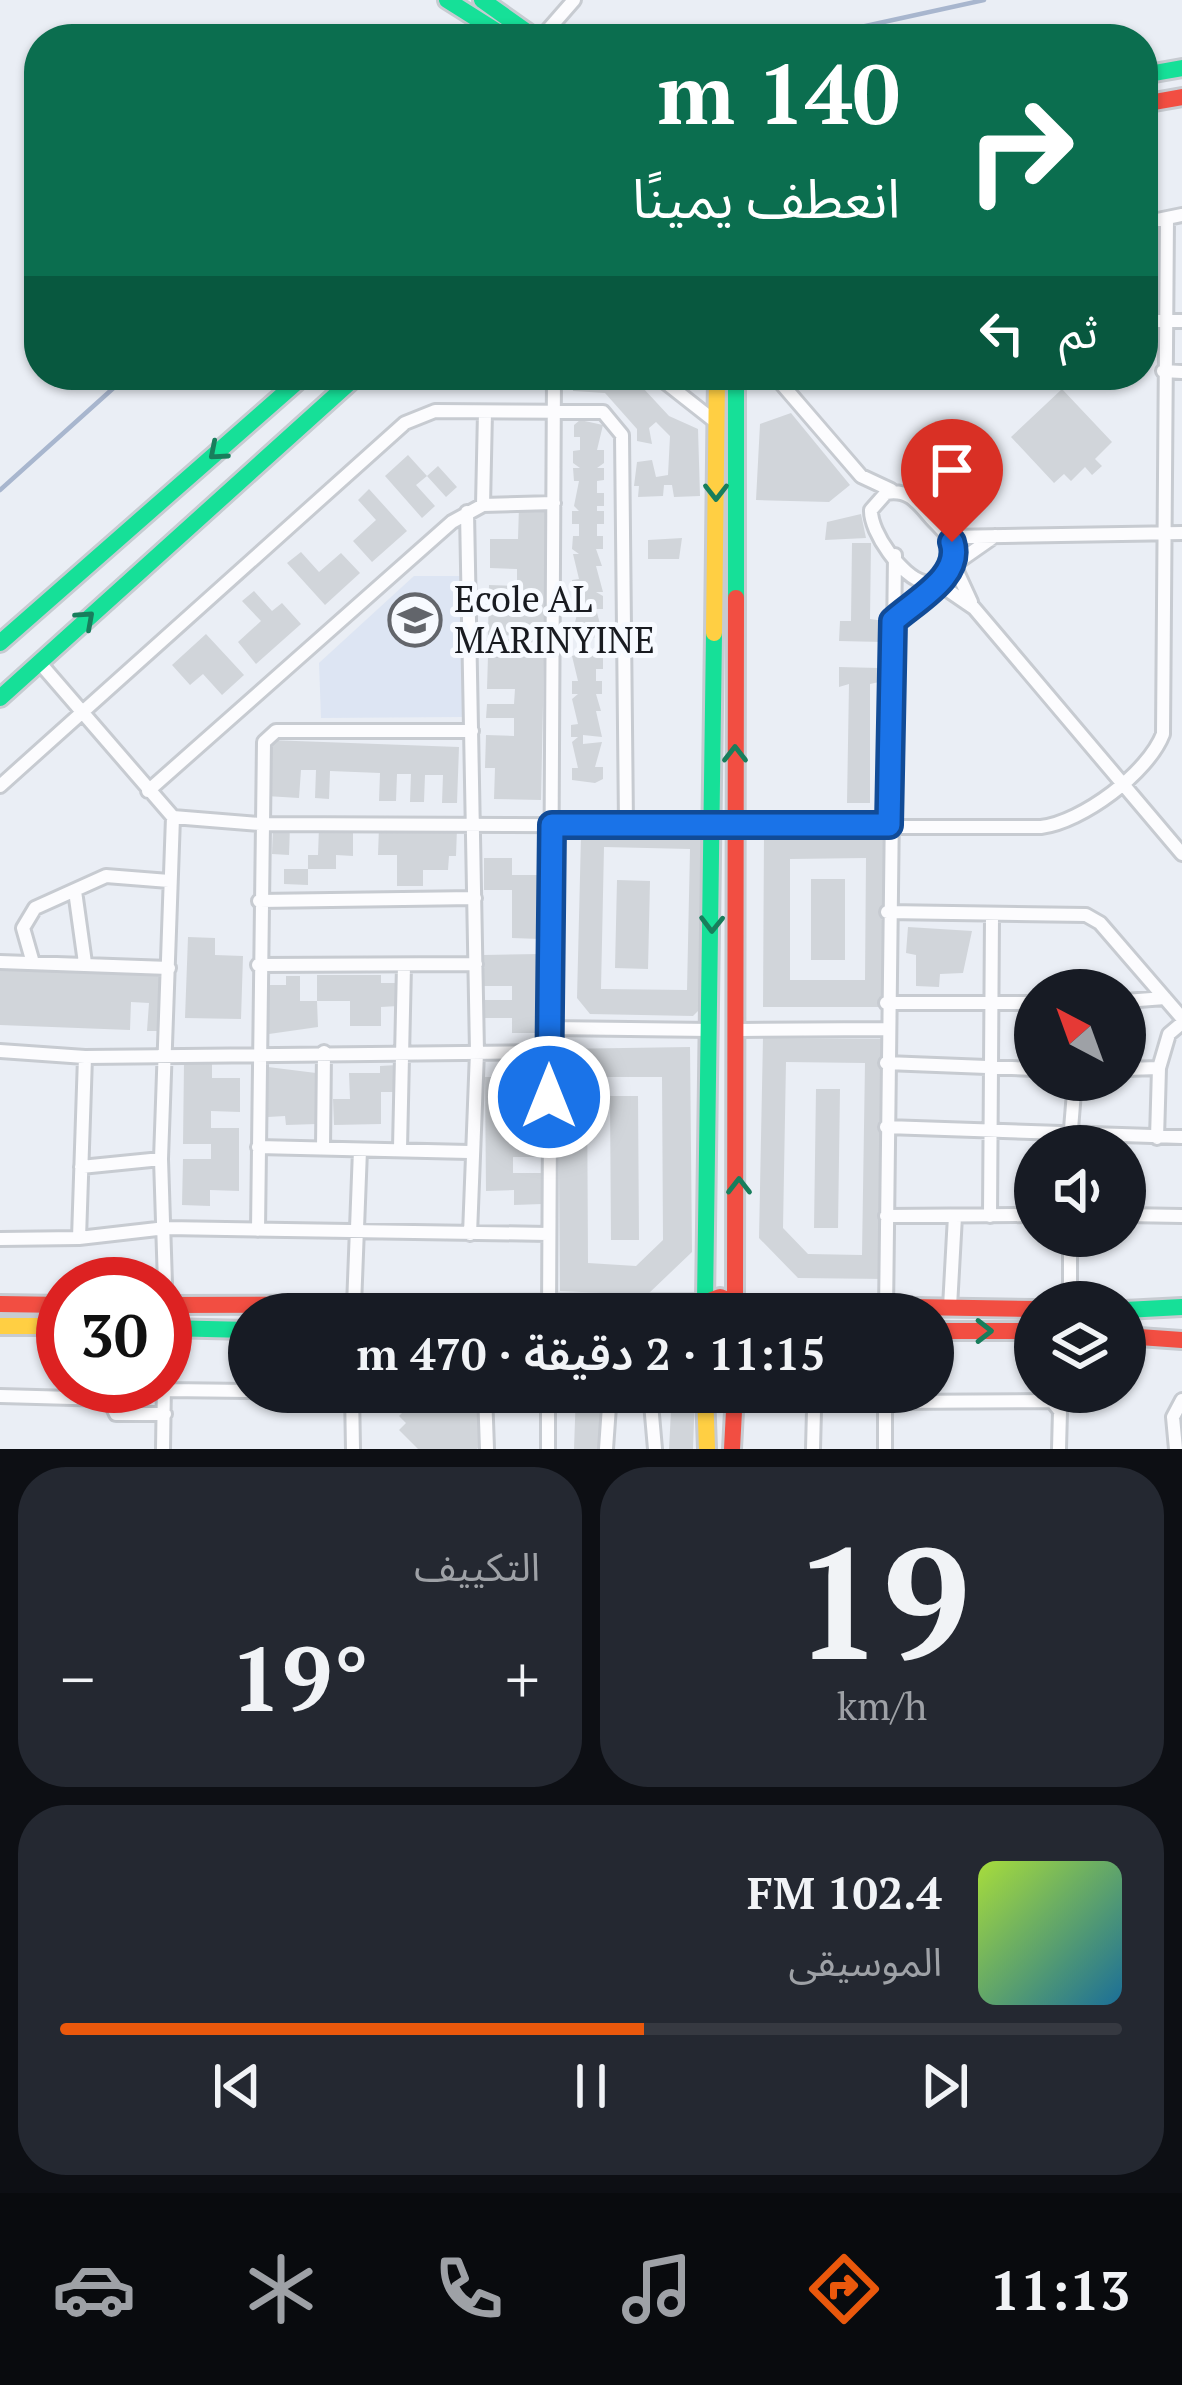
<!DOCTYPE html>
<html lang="ar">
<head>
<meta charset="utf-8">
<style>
  body { margin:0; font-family:"PT Serif","Noto Sans Arabic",serif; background:#242831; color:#f1f3f6; direction:rtl; height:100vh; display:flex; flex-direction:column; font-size:45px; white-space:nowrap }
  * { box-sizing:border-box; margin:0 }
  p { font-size:39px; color:#9ea1a6 }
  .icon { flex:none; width:66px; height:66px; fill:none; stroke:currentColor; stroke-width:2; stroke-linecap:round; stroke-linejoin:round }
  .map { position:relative; height:1449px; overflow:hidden; direction:ltr }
  .panel { display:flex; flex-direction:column; gap:18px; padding:18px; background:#0d0f14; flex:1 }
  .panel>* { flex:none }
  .guide { position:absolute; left:24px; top:24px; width:1134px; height:366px; border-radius:48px; box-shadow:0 3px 9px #0004; direction:rtl; background:#0b6e4f; color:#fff; overflow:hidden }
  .needle { width:78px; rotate:319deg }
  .tools { position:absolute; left:1014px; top:969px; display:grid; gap:24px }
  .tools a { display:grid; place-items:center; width:132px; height:132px; border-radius:50%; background:#171b24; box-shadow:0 3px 9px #0004; font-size:60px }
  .speed { position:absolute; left:36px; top:1257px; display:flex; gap:24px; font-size:60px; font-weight:700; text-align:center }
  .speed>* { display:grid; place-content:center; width:156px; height:156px; border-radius:50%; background:#171b24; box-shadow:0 3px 9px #0004; line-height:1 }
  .speed .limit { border:18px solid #d22; background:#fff; color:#111 }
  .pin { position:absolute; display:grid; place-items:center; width:102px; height:102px; color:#fff; margin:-123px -51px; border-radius:50% 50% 50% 0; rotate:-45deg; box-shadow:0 0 12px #0007 }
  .pin .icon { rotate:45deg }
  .me { position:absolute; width:132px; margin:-66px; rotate:0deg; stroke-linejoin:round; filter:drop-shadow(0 0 9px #0008) }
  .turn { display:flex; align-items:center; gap:42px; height:252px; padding:0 60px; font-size:54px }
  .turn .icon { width:156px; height:156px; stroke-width:2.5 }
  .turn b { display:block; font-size:84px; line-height:102px }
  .then { display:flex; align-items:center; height:114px; padding:0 60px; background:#0003; gap:24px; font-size:45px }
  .big { font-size:90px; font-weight:600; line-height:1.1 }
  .panel .tile { flex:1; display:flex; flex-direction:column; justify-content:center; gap:18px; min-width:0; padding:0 42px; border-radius:48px; background:#242831 }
  .panel .dial { align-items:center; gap:0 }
  .dial b { font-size:156px; line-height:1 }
  .song { display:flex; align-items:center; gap:36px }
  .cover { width:144px; height:144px; border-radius:18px; background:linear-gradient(135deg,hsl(80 70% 55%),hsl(200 70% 35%)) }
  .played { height:12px; border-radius:6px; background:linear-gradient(90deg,#ea580c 55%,#363941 55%) }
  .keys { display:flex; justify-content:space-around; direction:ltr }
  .heat { display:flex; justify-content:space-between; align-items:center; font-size:66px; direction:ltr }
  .panel .tiles { flex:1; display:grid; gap:18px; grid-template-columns:1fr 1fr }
  .tile:last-child { grid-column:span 2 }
  .trip { position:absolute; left:228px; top:1293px; width:726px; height:120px; border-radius:60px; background:#171b24; box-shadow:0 3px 9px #0004; font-weight:600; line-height:120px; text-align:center; direction:rtl }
  .tab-bar { display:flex; height:192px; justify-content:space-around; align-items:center; background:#090b0e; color:#9ea1a6 }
  .tab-bar .icon { width:84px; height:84px }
  .tab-bar .active { color:#ea580c }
  .tab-bar b { font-size:54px; color:#f1f3f6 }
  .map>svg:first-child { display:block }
  .built { fill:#dde5f3 }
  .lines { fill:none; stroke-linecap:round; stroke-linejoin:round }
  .stream { stroke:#a8b6ce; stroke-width:4.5 }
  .building { fill:#d1d5da; fill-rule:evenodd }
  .street-casing { stroke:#c7cbd1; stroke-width:18 }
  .fast-casing { stroke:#c7cbd1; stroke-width:22 }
  .slow-casing { stroke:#c7cbd1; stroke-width:22 }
  .jam-casing { stroke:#c7cbd1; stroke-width:22 }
  .street { stroke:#fcfcfe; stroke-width:12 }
  .fast { stroke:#16e098; stroke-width:16 }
  .slow { stroke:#ffcf43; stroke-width:16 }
  .jam { stroke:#f24e42; stroke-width:16 }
  .oneway { stroke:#187e5c }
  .route-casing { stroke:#114b97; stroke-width:30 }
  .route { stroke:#1a73e8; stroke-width:21 }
  .labels { text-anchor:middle; stroke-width:10; stroke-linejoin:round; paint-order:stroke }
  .poi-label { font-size:36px; fill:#191b20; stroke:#f7faff; text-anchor:start }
</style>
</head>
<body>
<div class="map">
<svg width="1182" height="1449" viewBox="0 0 1182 1449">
  <rect width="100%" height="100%" fill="#eaeef5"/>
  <path class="built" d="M 414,576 L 463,576 L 462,717 L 321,718 L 319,663 Z"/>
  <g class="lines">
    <path class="stream" d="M 806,39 L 984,0
      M 0,490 L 128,375"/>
  </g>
  <path class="building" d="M 573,375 L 631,375 L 669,416 L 698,429 L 700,496 L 674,497 L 672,485 L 664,485 L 663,496 L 638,497 L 639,486 L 634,486 L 637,462 L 652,460 L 656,477 L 668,475 L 670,436 L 656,422 L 649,428 L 652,444 L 637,441 L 637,429 L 605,393 L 573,391 Z
    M 1062,389 L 1112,442 L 1095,459 L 1102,466 L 1092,475 L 1085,467 L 1071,481 L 1064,474 L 1054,483 L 1011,437 Z
    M 791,413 L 850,485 L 829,502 L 756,500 L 760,424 Z
    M 580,420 L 603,425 L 597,450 L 604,450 L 604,463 L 597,468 L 604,468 L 604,480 L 597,481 L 597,493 L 604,493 L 604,506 L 597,506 L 597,511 L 604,511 L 604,524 L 597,524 L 597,536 L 603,536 L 603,549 L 596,549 L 602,566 L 596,566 L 603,592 L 596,592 L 603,596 L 603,609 L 596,609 L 603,635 L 596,638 L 572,635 L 578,610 L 572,610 L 572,597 L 578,592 L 572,592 L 572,580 L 579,579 L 573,554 L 579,554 L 572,549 L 573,536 L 579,536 L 579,524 L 572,524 L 572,511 L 579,511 L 574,506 L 579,481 L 574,481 L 573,468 L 580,468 L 573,463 L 573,451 L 580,450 L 580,437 L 574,437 L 574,425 Z
    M 408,455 L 427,476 L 416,485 L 435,506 L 422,518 L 385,476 Z
    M 438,466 L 457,487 L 446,497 L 427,476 Z
    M 369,489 L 407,531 L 372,562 L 353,541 L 376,520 L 358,500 Z
    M 519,506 L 548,507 L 544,636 L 488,635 L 489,585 L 517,586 L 517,569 L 490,568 L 490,539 L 518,539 Z
    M 861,514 L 866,538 L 825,540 L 827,522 Z
    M 682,538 L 679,559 L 648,559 L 648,540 Z
    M 852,543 L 871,543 L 870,619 L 884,621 L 883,642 L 839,641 L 840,621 L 851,621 Z
    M 301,552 L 319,572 L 341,553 L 360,573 L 325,605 L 287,563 Z
    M 254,591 L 272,611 L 282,603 L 301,624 L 256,664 L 238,642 L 261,621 L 242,601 Z
    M 206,634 L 244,675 L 222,695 L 203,674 L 190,685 L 172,665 Z
    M 579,654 L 603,656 L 603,669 L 596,669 L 596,681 L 602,681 L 602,694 L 596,694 L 601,711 L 596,711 L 602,737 L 583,735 L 583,744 L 602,742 L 595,767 L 603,767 L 603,779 L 595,783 L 572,780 L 572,768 L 578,768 L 572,742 L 578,737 L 571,737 L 571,725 L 578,724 L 572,699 L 578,694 L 572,694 L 572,681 L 578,681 L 572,656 Z
    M 488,656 L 544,657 L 541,800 L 494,799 L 495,768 L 485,768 L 486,735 L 514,736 L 514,718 L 486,718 L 487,704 L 514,704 L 515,689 L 487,689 Z
    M 839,667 L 879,668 L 879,682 L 870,684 L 870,803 L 847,803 L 849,684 L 839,687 Z
    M 269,740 L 459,747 L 457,803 L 442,803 L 443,775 L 425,775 L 424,802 L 410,802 L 411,774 L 397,774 L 396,801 L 379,801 L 380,773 L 330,771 L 329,799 L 315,798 L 316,770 L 301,770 L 299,798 L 266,796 Z
    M 591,825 L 698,826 L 711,835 L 709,1000 L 693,1016 L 590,1014 L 577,998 L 581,836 ZM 604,847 L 690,849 L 687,990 L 601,989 Z
    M 273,826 L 290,826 L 289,855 L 272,854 Z
    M 319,827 L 353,827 L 353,856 L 336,855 L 336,869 L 308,869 L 308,855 L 318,855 Z
    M 379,827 L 457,828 L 456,856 L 449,856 L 448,870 L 423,870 L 423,886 L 397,886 L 397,855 L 378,855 Z
    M 764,832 L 892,832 L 892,1007 L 763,1007 ZM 866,858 L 865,980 L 790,980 L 790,859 Z
    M 484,858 L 512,858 L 512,875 L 540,875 L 540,939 L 512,938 L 512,890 L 484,890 Z
    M 284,869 L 308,869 L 308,885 L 284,884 Z
    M 811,879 L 845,879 L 845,960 L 811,960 Z
    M 617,880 L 650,881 L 648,969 L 615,968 Z
    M 908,927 L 972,931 L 963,973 L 940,974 L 939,987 L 916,986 L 916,955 L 906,953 Z
    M 188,937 L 215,938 L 215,955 L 243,956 L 241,1019 L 185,1018 Z
    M 540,954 L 540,1033 L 512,1033 L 512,1018 L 484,1018 L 484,1000 L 512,1000 L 512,986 L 484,986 L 484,955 Z
    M 0,969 L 165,975 L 163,1031 L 147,1031 L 149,1003 L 131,1002 L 130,1030 L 0,1025 Z
    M 317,975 L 381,975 L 381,983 L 398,983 L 398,1006 L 381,1007 L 381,1026 L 350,1026 L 350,1001 L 317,1001 L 318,1027 L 269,1034 L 269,985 L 286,985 L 286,976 L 300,976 L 300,1001 L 317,1001 Z
    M 763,1038 L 889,1039 L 886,1279 L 798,1278 L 759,1238 ZM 786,1062 L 865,1063 L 862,1255 L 808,1254 L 783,1228 Z
    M 690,1047 L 692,1252 L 647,1295 L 560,1291 L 558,1049 ZM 587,1077 L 662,1077 L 663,1240 L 636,1266 L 588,1263 Z
    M 541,1060 L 541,1123 L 513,1123 L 513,1141 L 541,1140 L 542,1157 L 513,1157 L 513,1173 L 542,1173 L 542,1204 L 514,1205 L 514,1190 L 486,1191 L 485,1077 L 513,1077 L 512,1061 Z
    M 184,1063 L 212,1063 L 212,1078 L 240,1078 L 240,1112 L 211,1111 L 211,1128 L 239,1128 L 239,1191 L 210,1190 L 210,1206 L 182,1205 L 183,1159 L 211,1159 L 211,1144 L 183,1144 Z
    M 397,1065 L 397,1092 L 381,1092 L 381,1124 L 334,1125 L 333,1099 L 350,1099 L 349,1073 L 380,1073 L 380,1066 Z
    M 268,1067 L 316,1073 L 317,1124 L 286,1125 L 285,1116 L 268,1117 Z
    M 816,1089 L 840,1089 L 838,1228 L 814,1228 Z
    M 610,1096 L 638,1096 L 639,1240 L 611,1240 Z
    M 576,1392 L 602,1392 L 600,1449 L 574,1449 Z
    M 672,1392 L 695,1392 L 693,1449 L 669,1449 Z
    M 422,1393 L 428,1400 L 433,1395 L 455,1403 L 474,1399 L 482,1408 L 483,1443 L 477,1449 L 418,1449 L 399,1430 L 406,1423 L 399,1416 Z"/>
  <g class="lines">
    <g class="street-casing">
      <path id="street" d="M 540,39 L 574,0
        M 1143,223 L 1182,215
        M 1143,321 L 1182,321
        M 1163,371 L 1182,372
        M 656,375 L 717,423
        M 774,375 L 861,476 L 891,490
        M 886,493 C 909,489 917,502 931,518 C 939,527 950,536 954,547 C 961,566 944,586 924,582 C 902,577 870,532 871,510 Z
        M 483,505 L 485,412
        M 467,512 L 477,1052 L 470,1234
        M 948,537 L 1182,533
        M 955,564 L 995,536
        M 954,565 L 971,602
        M 936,582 L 974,608 L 1182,854
        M 893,621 L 934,582
        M 470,649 L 552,648
        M 39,662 L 173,817
        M 0,786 L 405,423 L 435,411 L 603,412 L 622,435 L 626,824
        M 148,791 L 452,522 L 483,505 L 554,503
        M 75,891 L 85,963
        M 259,901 L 475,898
        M 887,912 L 1086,915 L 1100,923 L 1182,1018
        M 0,962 L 169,968
        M 33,963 L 23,928 L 35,908 L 106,876 L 169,881
        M 258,965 L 476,964
        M 1125,1001 L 1165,998
        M 886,1003 L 1035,1003
        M 549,1028 L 710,1030
        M 739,1030 L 887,1029
        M 0,1051 L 85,1057 L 549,1052
        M 886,1063 L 1035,1069
        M 1159,1068 L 1169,1034 L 1182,1023
        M 1125,1069 L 1159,1068 L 1157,1138
        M 886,1127 L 1182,1137
        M 1071,1129 L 1075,1080
        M 258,1147 L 469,1152
        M 323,1148 L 324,1052
        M 400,1148 L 404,965
        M 81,1167 L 161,1159
        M 1125,1215 L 1182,1216
        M 886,1216 L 1035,1215
        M 990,1216 L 992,916
        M 258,1230 L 264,742 L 276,731 L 472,731
        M 79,1238 L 85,1057
        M 0,1239 L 79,1238 L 166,1228 L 548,1234
        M 165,1284 L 161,1159 L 173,817 L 260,824 L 1041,827 C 1082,822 1148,773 1163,734 L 1167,218
        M 1070,1302 L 1070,1236
        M 354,1306 L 360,1150
        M 950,1307 L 955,1216
        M 886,1313 L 895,555
        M 549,1314 L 554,375
        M 167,1390 L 249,1391
        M 325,1392 L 485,1392 L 487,1449
        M 352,1392 L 353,1449
        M 650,1392 L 655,1449
        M 798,1392 L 814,1410 L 813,1449
        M 885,1392 L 885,1449
        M 0,1396 L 109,1399 L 116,1414 L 165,1414
        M 885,1402 L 1052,1401 L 1060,1411 L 1059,1449
        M 163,1449 L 165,1318
        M 548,1449 L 548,1392
        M 606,1449 L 610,1392
        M 1176,1449 L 1173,1417 L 1182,1400"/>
    </g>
    <g class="fast-casing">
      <path id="fast" d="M 447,0 L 509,39
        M 482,0 L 537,39
        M 1143,75 L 1182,68
        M 736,598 L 736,375
        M 0,643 L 305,375
        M 0,698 L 358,375
        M 705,1302 L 714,633
        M 1125,1310 L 1182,1307
        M 165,1328 L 249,1330"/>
    </g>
    <g class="slow-casing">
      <path id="slow" d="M 714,633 L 717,375
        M 0,1326 L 63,1326
        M 705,1392 L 707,1449"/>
    </g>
    <g class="jam-casing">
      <path id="jam" d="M 1143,104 L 1182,97
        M 735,1303 L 736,598
        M 0,1304 L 63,1305
        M 165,1305 L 704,1303 L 720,1297 L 737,1304 L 1035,1309
        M 933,1331 L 1035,1331
        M 1125,1336 L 1182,1340
        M 732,1449 L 735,1392"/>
    </g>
    <use href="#street" class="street"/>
    <use href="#fast" class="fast"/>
    <use href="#slow" class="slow"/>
    <use href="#jam" class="jam"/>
  </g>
  <defs><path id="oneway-chevron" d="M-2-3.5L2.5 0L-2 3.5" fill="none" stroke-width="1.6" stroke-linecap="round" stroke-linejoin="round" transform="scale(3)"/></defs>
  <g class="oneway">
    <use href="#oneway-chevron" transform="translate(217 452) rotate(139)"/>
    <use href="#oneway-chevron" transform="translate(716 492) rotate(90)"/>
    <use href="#oneway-chevron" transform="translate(86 619) rotate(-42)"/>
    <use href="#oneway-chevron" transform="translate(735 754) rotate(-90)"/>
    <use href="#oneway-chevron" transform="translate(712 924) rotate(91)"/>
    <use href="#oneway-chevron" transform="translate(739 1186) rotate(-90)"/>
    <use href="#oneway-chevron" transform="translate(984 1331)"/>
  </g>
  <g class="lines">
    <g class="route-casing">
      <path id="route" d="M 549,1097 L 552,825 L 889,825 L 893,621 C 916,600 963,576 952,542"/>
    </g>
    <use href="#route" class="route"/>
  </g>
  <defs>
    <g id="school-ring" transform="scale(2.7)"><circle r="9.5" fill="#f7faff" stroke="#62656b" stroke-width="1.5"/><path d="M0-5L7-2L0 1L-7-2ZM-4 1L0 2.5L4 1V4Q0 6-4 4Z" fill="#62656b"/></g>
  </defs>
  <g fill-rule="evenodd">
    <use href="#school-ring" x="415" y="620"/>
  </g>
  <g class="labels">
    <g class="poi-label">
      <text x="454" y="612">Ecole AL<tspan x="454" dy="41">MARINYINE</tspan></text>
    </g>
  </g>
</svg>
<div class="tools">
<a><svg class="needle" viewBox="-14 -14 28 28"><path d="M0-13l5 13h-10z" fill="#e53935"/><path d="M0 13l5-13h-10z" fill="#9ea1a6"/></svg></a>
<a><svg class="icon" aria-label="sound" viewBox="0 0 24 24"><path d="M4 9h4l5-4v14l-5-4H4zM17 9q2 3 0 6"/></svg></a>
<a><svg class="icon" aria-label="layers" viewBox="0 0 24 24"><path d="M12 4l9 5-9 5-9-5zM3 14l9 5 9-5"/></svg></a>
</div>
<div class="speed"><div class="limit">30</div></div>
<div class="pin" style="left:952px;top:542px;background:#d93025"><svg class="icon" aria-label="arrive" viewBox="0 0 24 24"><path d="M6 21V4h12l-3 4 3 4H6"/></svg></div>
<svg class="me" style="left:549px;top:1097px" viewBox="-20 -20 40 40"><circle r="17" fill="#1a73e8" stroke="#fff" stroke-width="3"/><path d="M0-11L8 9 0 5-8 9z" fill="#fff"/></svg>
<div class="trip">11:15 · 2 دقيقة · 470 m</div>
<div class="guide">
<div class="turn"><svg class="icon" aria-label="right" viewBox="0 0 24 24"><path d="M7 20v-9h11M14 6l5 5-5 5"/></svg><div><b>140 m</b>انعطف يمينًا</div></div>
<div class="then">ثم<svg class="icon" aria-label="left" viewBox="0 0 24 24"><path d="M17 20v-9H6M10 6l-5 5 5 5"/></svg></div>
</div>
</div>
<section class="panel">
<div class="tiles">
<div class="tile dial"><b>19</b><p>km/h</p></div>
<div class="tile"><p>التكييف</p>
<div class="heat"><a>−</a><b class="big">19°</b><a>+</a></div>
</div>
<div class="tile">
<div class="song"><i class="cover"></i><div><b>102.4 FM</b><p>الموسيقى</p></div></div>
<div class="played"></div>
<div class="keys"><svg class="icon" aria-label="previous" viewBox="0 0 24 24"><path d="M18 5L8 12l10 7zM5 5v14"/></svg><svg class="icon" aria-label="pause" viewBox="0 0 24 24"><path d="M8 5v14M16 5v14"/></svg><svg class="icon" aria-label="next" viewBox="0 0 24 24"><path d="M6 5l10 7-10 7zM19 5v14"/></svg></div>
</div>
</div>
</section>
<nav class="tab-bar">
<b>11:13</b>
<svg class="icon active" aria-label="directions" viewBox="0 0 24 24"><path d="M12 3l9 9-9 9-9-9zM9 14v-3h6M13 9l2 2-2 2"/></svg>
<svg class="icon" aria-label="music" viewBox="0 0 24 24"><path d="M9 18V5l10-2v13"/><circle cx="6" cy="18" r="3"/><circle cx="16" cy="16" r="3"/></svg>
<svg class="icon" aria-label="phone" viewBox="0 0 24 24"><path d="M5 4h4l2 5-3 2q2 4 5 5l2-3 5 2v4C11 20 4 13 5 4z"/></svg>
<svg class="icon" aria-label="climate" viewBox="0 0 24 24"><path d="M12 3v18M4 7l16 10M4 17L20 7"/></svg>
<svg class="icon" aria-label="car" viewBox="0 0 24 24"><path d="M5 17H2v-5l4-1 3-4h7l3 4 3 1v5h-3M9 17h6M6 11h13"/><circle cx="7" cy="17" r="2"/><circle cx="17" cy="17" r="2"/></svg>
</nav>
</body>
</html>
